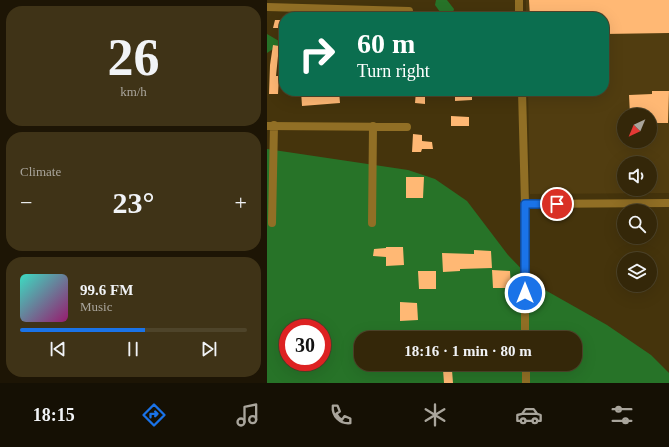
<!DOCTYPE html>
<html lang="en">
<head>
<meta charset="utf-8">
<style>
  body { margin:0; font-family:Georgia,serif; background:#3f3317; color:#f1f3f6; height:100vh; display:flex; flex-direction:column; font-size:15px; white-space:nowrap }
  * { box-sizing:border-box; margin:0 }
  p { font-size:13px; color:#a9a59c }
  .icon { flex:none; width:22px; height:22px; fill:none; stroke:currentColor; stroke-width:2; stroke-linecap:round; stroke-linejoin:round }
  .map { position:relative; flex:1; overflow:hidden }
  .details { display:flex; flex-direction:column; gap:6px; padding:6px; background:#1d1505; width:267px }
  .details>* { flex:none }
  .banner { position:absolute; left:12px; top:12px; width:330px; height:84px; border-radius:16px; box-shadow:0 4px 16px #0002,0 0 0 1px #4e442a; background:#0b6e4f; color:#fff; overflow:hidden }
  .needle { width:26px; rotate:224deg }
  .tools { position:absolute; left:350px; top:108px; display:grid; gap:8px }
  .tools a { display:grid; place-items:center; width:40px; height:40px; border-radius:50%; background:#342709; box-shadow:0 4px 16px #0002,0 0 0 1px #4e442a; font-size:20px }
  .speed { position:absolute; left:12px; top:319px; display:flex; gap:8px; font-size:20px; font-weight:700; text-align:center }
  .speed>* { display:grid; place-content:center; width:52px; height:52px; border-radius:50%; background:#342709; box-shadow:0 4px 16px #0002,0 0 0 1px #4e442a; line-height:1 }
  .speed .limit { border:6px solid #d22; background:#fff; color:#111 }
  .pin { position:absolute; display:grid; place-items:center; width:34px; height:34px; color:#fff; margin:-17px; border:2px solid #fff; border-radius:50%; box-shadow:0 1px 4px #0007 }
  .me { position:absolute; width:44px; margin:-22px; rotate:0deg; stroke-linejoin:round; filter:drop-shadow(0 0 3px #0008) }
  .turn { display:flex; align-items:center; gap:14px; height:84px; padding:0 12px; font-size:18px }
  .turn .icon { width:52px; height:52px; stroke-width:2.5 }
  .turn b { display:block; font-size:28px; line-height:34px }
  .big { font-size:30px; font-weight:700; line-height:1.1 }
  .details .card { flex:1; display:flex; flex-direction:column; justify-content:center; gap:6px; min-width:0; padding:0 14px; border-radius:16px; background:#3f3317 }
  .details .dial { align-items:center; gap:0 }
  .dial b { font-size:52px; line-height:1 }
  .song { display:flex; align-items:center; gap:12px }
  .cover { width:48px; height:48px; border-radius:6px; background:linear-gradient(135deg,hsl(170 70% 55%),hsl(320 70% 35%)) }
  .played { height:4px; border-radius:2px; background:linear-gradient(90deg,#1a73e8 55%,#4e442a 55%) }
  .keys { display:flex; justify-content:space-around; direction:ltr }
  .heat { display:flex; justify-content:space-between; align-items:center; font-size:22px; direction:ltr }
  .trip { position:absolute; left:87px; top:331px; width:228px; height:40px; border-radius:16px; background:#342709; box-shadow:0 4px 16px #0002,0 0 0 1px #4e442a; font-weight:700; line-height:40px; text-align:center }
  .tabs { display:flex; height:64px; justify-content:space-around; align-items:center; background:#151004; color:#a9a59c }
  .tabs .icon { width:28px; height:28px }
  .tabs .current { color:#1a73e8 }
  .tabs b { font-size:18px; color:#f1f3f6 }
  main { display:flex; flex:1; min-height:0 }
  .map>svg:first-child { display:block }
  .built { fill:#513d10; fill-rule:evenodd }
  .green { fill:#277328; fill-rule:evenodd }
  .building { fill:#ffb874 }
  .lines { fill:none; stroke-linecap:round; stroke-linejoin:round }
  .minor { stroke:#916f25; stroke-width:8 }
  .route-casing { stroke:#114b97; stroke-width:10 }
  .route { stroke:#1a73e8; stroke-width:7 }
</style>
</head>
<body>
<main>
<section class="details">
<div class="card dial"><b>26</b><p>km/h</p></div>
<div class="card"><p>Climate</p>
<div class="heat"><a>−</a><b class="big">23°</b><a>+</a></div>
</div>
<div class="card">
<div class="song"><i class="cover"></i><div><b>99.6 FM</b><p>Music</p></div></div>
<div class="played"></div>
<div class="keys"><svg class="icon" aria-label="previous" viewBox="0 0 24 24"><path d="M18 5L8 12l10 7zM5 5v14"/></svg><svg class="icon" aria-label="pause" viewBox="0 0 24 24"><path d="M8 5v14M16 5v14"/></svg><svg class="icon" aria-label="next" viewBox="0 0 24 24"><path d="M6 5l10 7-10 7zM19 5v14"/></svg></div>
</div>
</section>
<div class="map">
<svg width="402" height="383" viewBox="0 0 402 383">
  <rect width="100%" height="100%" fill="#45340c"/>
  <path class="built" d="M 259,0 L 402,0 L 402,193 L 263,194 L 261,91 L 337,91 L 337,17 L 259,17 ZM 357,115 L 383,115 L 383,141 L 357,141 ZM 357,163 L 383,163 L 383,189 L 357,189 Z"/>
  <path class="green" d="M 169,0 L 180,0 L 187,9 L 186,13 L 178,11 L 173,12 L 168,5 Z
    M 0,34 L 12,41 L 12,45 L 0,53 Z
    M 0,149 L 141,170 L 168,179 L 200,201 L 241,255 L 271,286 L 340,325 L 384,355 L 402,373 L 402,383 L 0,383 ZM 21,328 L 55,328 L 55,362 L 21,362 ZM 94,338 L 308,338 L 308,364 L 94,364 Z"/>
  <path class="building" d="M 262,0 L 402,0 L 402,33 L 337,34 L 337,17 L 263,17 Z
    M 8,20 L 17,20 L 17,28 L 6,28 Z
    M 6,45 L 12,46 L 9,76 L 12,76 L 11,94 L 2,94 L 3,65 Z
    M 34,91 L 72,91 L 73,103 L 35,106 Z
    M 149,91 L 158,91 L 158,104 L 148,103 Z
    M 188,91 L 205,91 L 205,100 L 188,101 Z
    M 385,91 L 402,91 L 401,123 L 383,123 L 383,115 L 363,115 L 362,95 L 385,94 Z
    M 184,116 L 202,117 L 202,126 L 184,126 Z
    M 146,134 L 155,135 L 155,141 L 165,142 L 166,149 L 155,149 L 154,152 L 145,152 Z
    M 139,177 L 157,177 L 156,198 L 139,198 Z
    M 119,247 L 136,247 L 137,265 L 119,266 L 119,257 L 106,256 L 107,249 L 119,248 Z
    M 207,250 L 224,251 L 225,268 L 193,269 L 193,271 L 176,272 L 175,253 L 207,254 Z
    M 225,270 L 243,271 L 244,288 L 226,288 Z
    M 151,271 L 169,271 L 169,289 L 152,289 Z
    M 133,302 L 150,303 L 151,320 L 133,321 Z
    M 176,370 L 185,370 L 186,383 L 177,383 Z"/>
  <g class="lines">
    <path class="minor" d="M 252,0 L 252,17
      M 0,7 L 142,11
      M 255,91 L 258,204 L 258,338
      M 0,126 L 140,127
      M 258,204 L 402,203
      M 5,223 L 7,125
      M 105,223 L 106,126
      M 92,353 L 94,353
      M 259,364 L 259,383"/>
  </g>
  <g class="lines">
    <g class="route-casing">
      <path id="route" d="M 258,293 L 258,204 L 290,204"/>
    </g>
    <use href="#route" class="route"/>
  </g>
</svg>
<div class="tools">
<a><svg class="needle" viewBox="-14 -14 28 28"><path d="M0-13l5 13h-10z" fill="#e53935"/><path d="M0 13l5-13h-10z" fill="#a9a59c"/></svg></a>
<a><svg class="icon" aria-label="sound" viewBox="0 0 24 24"><path d="M4 9h4l5-4v14l-5-4H4zM17 9q2 3 0 6"/></svg></a>
<a><svg class="icon" aria-label="search" viewBox="0 0 24 24"><circle cx="10" cy="10" r="6"/><path d="M15 15l6 6"/></svg></a>
<a><svg class="icon" aria-label="layers" viewBox="0 0 24 24"><path d="M12 4l9 5-9 5-9-5zM3 14l9 5 9-5"/></svg></a>
</div>
<div class="speed"><div class="limit">30</div></div>
<div class="pin" style="left:290px;top:204px;background:#d93025"><svg class="icon" aria-label="arrive" viewBox="0 0 24 24"><path d="M6 21V4h12l-3 4 3 4H6"/></svg></div>
<svg class="me" style="left:258px;top:293px" viewBox="-20 -20 40 40"><circle r="17" fill="#1a73e8" stroke="#fff" stroke-width="3"/><path d="M0-11L8 9 0 5-8 9z" fill="#fff"/></svg>
<div class="trip">18:16 · 1 min · 80 m</div>
<div class="banner">
<div class="turn"><svg class="icon" aria-label="right" viewBox="0 0 24 24"><path d="M7 20v-9h11M14 6l5 5-5 5"/></svg><div><b>60 m</b>Turn right</div></div>
</div>
</div>
</main>
<nav class="tabs">
<b>18:15</b>
<svg class="icon current" aria-label="directions" viewBox="0 0 24 24"><path d="M12 3l9 9-9 9-9-9zM9 14v-3h6M13 9l2 2-2 2"/></svg>
<svg class="icon" aria-label="music" viewBox="0 0 24 24"><path d="M9 18V5l10-2v13"/><circle cx="6" cy="18" r="3"/><circle cx="16" cy="16" r="3"/></svg>
<svg class="icon" aria-label="phone" viewBox="0 0 24 24"><path d="M5 4h4l2 5-3 2q2 4 5 5l2-3 5 2v4C11 20 4 13 5 4z"/></svg>
<svg class="icon" aria-label="climate" viewBox="0 0 24 24"><path d="M12 3v18M4 7l16 10M4 17L20 7"/></svg>
<svg class="icon" aria-label="car" viewBox="0 0 24 24"><path d="M5 17H2v-5l4-1 3-4h7l3 4 3 1v5h-3M9 17h6M6 11h13"/><circle cx="7" cy="17" r="2"/><circle cx="17" cy="17" r="2"/></svg>
<svg class="icon" aria-label="filters" viewBox="0 0 24 24"><path d="M4 7h16M4 17h16"/><circle cx="9" cy="7" r="2"/><circle cx="15" cy="17" r="2"/></svg>
</nav>
</body>
</html>
